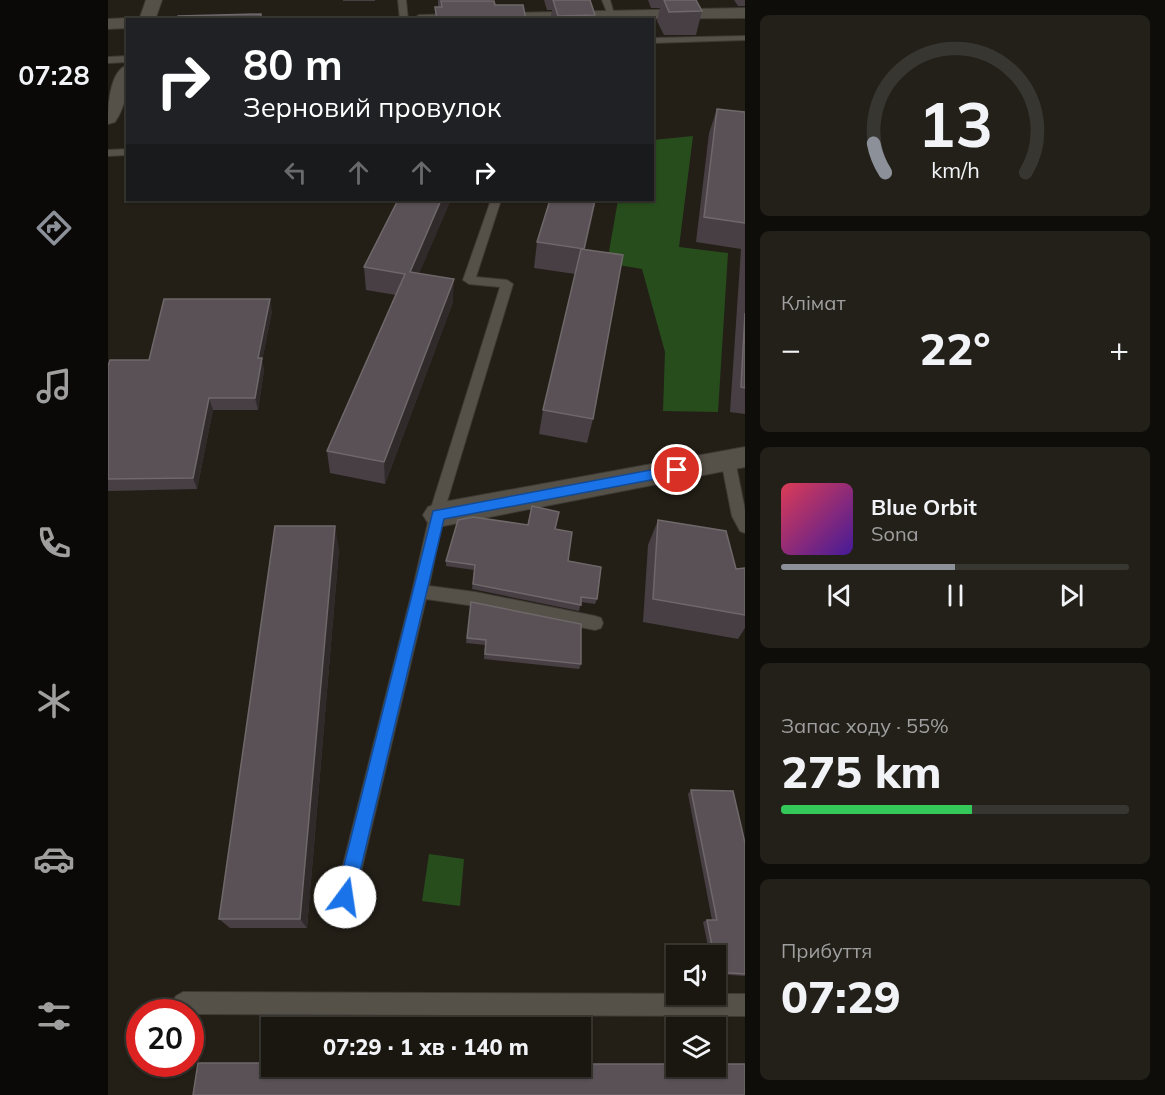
<!DOCTYPE html>
<html lang="uk">
<head>
<meta charset="utf-8">
<style>
  body { margin:0; font-family:Mulish,sans-serif; background:#23201a; color:#f1f3f6; height:100vh; display:flex; flex-direction:column; font-size:22px; white-space:nowrap }
  * { box-sizing:border-box; margin:0 }
  p { font-size:20px; color:#9f9f9f }
  .icon { flex:none; width:33px; height:33px; fill:none; stroke:currentColor; stroke-width:2; stroke-linecap:round; stroke-linejoin:round }
  .map { position:relative; flex:1; overflow:hidden }
  .details { display:flex; flex-direction:column; gap:15px; padding:15px; background:#0e0d09; width:420px }
  .details>* { flex:none }
  .guide { position:absolute; left:18px; top:18px; width:528px; height:183px; border-radius:0px; box-shadow:0 2px 4px #0004,0 0 0 2px #383631; background:#202124; color:#fff; overflow:hidden }
  .controls { position:absolute; left:558px; top:945px; display:grid; gap:12px }
  .controls a { display:grid; place-items:center; width:60px; height:60px; border-radius:0px; background:#1a1711; box-shadow:0 2px 4px #0004,0 0 0 2px #383631; font-size:30px }
  .speed { position:absolute; left:18px; top:999px; display:flex; gap:12px; font-size:30px; font-weight:700; text-align:center }
  .speed>* { display:grid; place-content:center; width:78px; height:78px; border-radius:50%; background:#1a1711; box-shadow:0 2px 4px #0004,0 0 0 2px #383631; line-height:1 }
  .speed .limit { border:9px solid #d22; background:#fff; color:#111 }
  .pin { position:absolute; display:grid; place-items:center; width:51px; height:51px; color:#fff; margin:-26px; border:3px solid #fff; border-radius:50%; box-shadow:0 2px 6px #0007 }
  .me { position:absolute; width:66px; margin:-33px; rotate:14deg; stroke-linejoin:round; filter:drop-shadow(0 0 4px #0008) }
  .turn { display:flex; align-items:center; gap:21px; height:126px; padding:0 18px; font-size:27px }
  .turn .icon { width:78px; height:78px; stroke-width:2.5 }
  .turn b { display:block; font-size:42px; line-height:51px }
  .lanes { display:flex; align-items:center; height:57px; padding:0 18px; background:#0003; justify-content:center; gap:30px; direction:ltr }
  .lanes .off { opacity:.35 }
  .big { font-size:45px; font-weight:800; line-height:1.1 }
  .details .tile { flex:1; display:flex; flex-direction:column; justify-content:center; gap:9px; min-width:0; padding:0 21px; border-radius:9px; background:#23201a }
  .details .dial { align-items:center; gap:0 }
  .dial svg { height:156px; overflow:visible; fill:none; stroke:#383631; stroke-width:7; stroke-linecap:round; text-anchor:middle }
  .dial text { fill:#f1f3f6; stroke:none }
  .song { display:flex; align-items:center; gap:18px }
  .cover { width:72px; height:72px; border-radius:9px; background:linear-gradient(135deg,hsl(350 70% 55%),hsl(260 70% 35%)) }
  .played { height:6px; border-radius:3px; background:linear-gradient(90deg,#8c9099 50%,#383631 50%) }
  .keys { display:flex; justify-content:space-around; direction:ltr }
  .heat { display:flex; justify-content:space-between; align-items:center; font-size:33px; direction:ltr }
  .charge { height:9px; border-radius:4px; background:linear-gradient(90deg,#34c759 55%,#383631 0) }
  .trip { position:absolute; left:153px; top:1017px; width:330px; height:60px; border-radius:0px; background:#1a1711; box-shadow:0 2px 4px #0004,0 0 0 2px #383631; font-weight:800; line-height:60px; text-align:center }
  main { display:flex; flex:1; min-height:0 }
  .tabs { display:flex; flex-direction:column; width:108px; justify-content:space-around; align-items:center; background:#0a0907; color:#9f9f9f }
  .tabs .icon { width:42px; height:42px }
  .tabs .on { color:#8c9099 }
  .tabs b { font-size:27px; color:#f1f3f6 }
  .map>svg:first-child { display:block }
  .green { fill:#284d1d }
  .lines { fill:none; stroke-linecap:round; stroke-linejoin:round }
  .lane-casing { stroke:#3d3a34; stroke-width:2 }
  .street-casing { stroke:#3d3a34; stroke-width:2 }
  .lane { fill:#565148; fill-rule:evenodd }
  .street { fill:#565148; fill-rule:evenodd }
  .wall { fill:#473f44 }
  .shaded-wall { fill:#312a2b }
  .building { fill:#595155; stroke:#6f686a; stroke-width:1.5 }
  .route { fill:#1a73e8; stroke:#114b97; stroke-width:1.5 }
</style>
</head>
<body>
<main>
<nav class="tabs">
<b>07:28</b>
<svg class="icon on" aria-label="directions" viewBox="0 0 24 24"><path d="M12 3l9 9-9 9-9-9zM9 14v-3h6M13 9l2 2-2 2"/></svg>
<svg class="icon" aria-label="music" viewBox="0 0 24 24"><path d="M9 18V5l10-2v13"/><circle cx="6" cy="18" r="3"/><circle cx="16" cy="16" r="3"/></svg>
<svg class="icon" aria-label="phone" viewBox="0 0 24 24"><path d="M5 4h4l2 5-3 2q2 4 5 5l2-3 5 2v4C11 20 4 13 5 4z"/></svg>
<svg class="icon" aria-label="climate" viewBox="0 0 24 24"><path d="M12 3v18M4 7l16 10M4 17L20 7"/></svg>
<svg class="icon" aria-label="car" viewBox="0 0 24 24"><path d="M5 17H2v-5l4-1 3-4h7l3 4 3 1v5h-3M9 17h6M6 11h13"/><circle cx="7" cy="17" r="2"/><circle cx="17" cy="17" r="2"/></svg>
<svg class="icon" aria-label="filters" viewBox="0 0 24 24"><path d="M4 7h16M4 17h16"/><circle cx="9" cy="7" r="2"/><circle cx="15" cy="17" r="2"/></svg>
</nav>
<div class="map">
<svg width="637" height="1095" viewBox="0 0 637 1095">
  <rect width="100%" height="100%" fill="#231f17"/>
  <path class="green" d="M 585,136 L 571,247 L 620,253 L 610,412 L 555,411 L 557,352 L 534,269 L 499,263 L 510,200 L 544,200 L 545,140 Z
    M 321,854 L 356,859 L 352,906 L 314,901 Z"/>
  <g class="lines">
    <g class="lane-casing">
      <path id="lane" d="M 290,0 L 298,0 L 300,20 L 292,20 Z
        M 494,0 L 502,0 L 507,17 L 501,17 Z
        M 637,36 L 637,40 L 544,43 L 544,38 Z
        M 20,56 L 20,62 L 0,63 L 0,57 Z
        M 20,149 L 20,155 L 0,156 L 0,150 Z
        M 383,200 L 393,200 L 368,277 L 399,280 L 405,284 L 338,505 L 321,586 L 367,592 L 487,616 L 493,618 L 495,623 L 493,628 L 487,630 L 367,606 L 318,599 L 247,897 L 244,904 L 237,907 L 230,904 L 227,897 L 304,592 L 324,505 L 392,287 L 361,284 L 355,280 Z
        M 620,455 L 627,460 L 637,510 L 637,533 L 632,531 L 624,516 L 613,460 Z
        M 75,992 L 637,994 L 637,1016 L 82,1014 L 68,1010 L 64,1003 L 68,996 Z"/>
    </g>
    <g class="street-casing">
      <path id="street" d="M 38,0 L 54,0 L 47,20 L 31,20 Z
        M 637,8 L 637,18 L 303,20 L 311,15 Z
        M 20,18 L 25,20 L 20,20 L 20,28 L 0,29 L 0,19 Z
        M 20,65 C 20,86 19,104 7,122 L 0,124 C 0,108 1,70 20,65 Z
        M 637,447 L 637,467 L 330,527 L 320,523 L 315,515 L 320,507 L 330,503 Z"/>
    </g>
    <use href="#lane" class="lane"/>
    <use href="#street" class="street"/>
  </g>
  <path class="wall" d="M 235,0 L 267,0 L 267,1 L 235,1 Z
    M 330,0 L 382,0 L 387,5 L 418,20 L 327,20 L 327,7 L 330,7 Z
    M 436,0 L 482,0 L 487,15 L 487,20 L 442,20 L 444,10 L 439,10 Z
    M 540,0 L 588,0 L 594,11 L 588,35 L 556,35 L 549,21 L 552,8 L 543,8 Z
    M 626,0 L 637,0 L 637,6 L 630,6 Z
    M 609,109 L 637,112 L 637,414 L 622,412 L 633,249 L 588,242 L 601,133 Z
    M 442,200 L 488,200 L 477,249 L 485,419 L 479,443 L 431,434 L 435,410 L 467,274 L 426,268 L 429,242 Z
    M 256,267 L 311,274 L 345,302 L 277,484 L 222,473 L 219,451 L 288,295 L 258,290 Z
    M 164,311 L 154,361 L 156,370 L 150,410 L 105,410 L 89,489 L 0,491 L 0,366 L 41,360 Z
    M 550,520 L 628,569 L 637,568 L 637,628 L 630,639 L 535,622 L 540,545 Z
    M 447,529 L 460,561 L 489,599 L 487,604 L 473,602 L 471,611 L 364,589 L 366,570 L 338,566 L 338,561 Z
    M 231,549 L 199,928 L 122,928 L 111,919 Z
    M 363,602 L 473,664 L 471,669 L 376,659 L 377,645 L 358,643 Z
    M 583,790 L 637,843 L 637,976 L 608,974 L 608,956 L 602,956 L 595,922 L 599,920 L 604,920 L 580,794 Z"/>
  <path class="shaded-wall" d="M 333,200 L 343,200 L 302,295 L 302,272 Z
    M 487,200 L 488,200 L 471,274 L 476,249 Z
    M 346,279 L 345,302 L 277,484 L 276,462 Z
    M 162,299 L 164,311 L 154,361 L 156,370 L 150,410 L 147,398 L 150,358 Z
    M 101,398 L 105,410 L 89,489 L 85,478 Z
    M 227,526 L 231,549 L 199,928 L 192,919 Z"/>
  <path class="building" d="M 445,0 L 482,0 L 487,15 L 450,16 Z
    M 556,0 L 588,0 L 594,11 L 561,12 Z
    M 333,1 L 386,1 L 387,5 L 415,5 L 418,20 L 329,20 L 327,7 L 334,7 Z
    M 153,14 L 153,20 L 69,20 L 70,16 Z
    M 609,109 L 637,112 L 637,223 L 596,217 Z
    M 290,200 L 333,200 L 302,272 L 346,279 L 276,462 L 219,451 L 297,274 L 256,267 Z
    M 442,200 L 487,200 L 476,249 L 429,242 Z
    M 473,249 L 515,255 L 485,419 L 435,410 Z
    M 56,299 L 162,299 L 150,358 L 154,358 L 147,398 L 101,398 L 85,478 L 0,479 L 0,366 L 2,360 L 41,360 Z
    M 637,313 L 637,388 L 633,387 Z
    M 424,506 L 451,512 L 447,529 L 464,532 L 460,561 L 493,567 L 489,599 L 473,597 L 473,605 L 365,584 L 367,565 L 338,561 L 350,520 L 365,517 L 420,525 Z
    M 550,520 L 618,531 L 628,569 L 637,568 L 637,615 L 545,599 Z
    M 167,526 L 227,526 L 192,919 L 111,919 Z
    M 363,602 L 473,624 L 473,664 L 377,654 L 378,640 L 359,638 Z
    M 583,790 L 625,791 L 637,843 L 637,974 L 609,972 L 608,964 L 608,956 L 606,956 L 599,920 L 609,920 Z
    M 90,1063 L 164,1063 L 164,1066 L 472,1066 L 472,1064 L 568,1064 L 568,1066 L 608,1066 L 608,1064 L 637,1064 L 637,1095 L 85,1095 Z"/>
  <path class="route" d="M 569,465 L 576,470 L 569,475 L 336,519 L 246,897 L 244,903 L 237,906 L 231,903 L 228,897 L 325,511 Z"/>
</svg>
<div class="controls">
<a><svg class="icon" aria-label="sound" viewBox="0 0 24 24"><path d="M4 9h4l5-4v14l-5-4H4zM17 9q2 3 0 6"/></svg></a>
<a><svg class="icon" aria-label="layers" viewBox="0 0 24 24"><path d="M12 4l9 5-9 5-9-5zM3 14l9 5 9-5"/></svg></a>
</div>
<div class="speed"><div class="limit">20</div></div>
<div class="pin" style="left:569px;top:470px;background:#d93025"><svg class="icon" aria-label="arrive" viewBox="0 0 24 24"><path d="M6 21V4h12l-3 4 3 4H6"/></svg></div>
<svg class="me" style="left:237px;top:897px" viewBox="-20 -20 40 40"><circle r="19" fill="#fff"/><path d="M0-13L10 11 0 6-10 11z" fill="#1a73e8"/></svg>
<div class="trip">07:29 · 1 хв · 140 m</div>
<div class="guide">
<div class="turn"><svg class="icon" aria-label="right" viewBox="0 0 24 24"><path d="M7 20v-9h11M14 6l5 5-5 5"/></svg><div><b>80 m</b>Зерновий провулок</div></div>
<div class="lanes"><svg class="icon off" aria-label="left" viewBox="0 0 24 24"><path d="M17 20v-9H6M10 6l-5 5 5 5"/></svg><svg class="icon off" aria-label="ahead" viewBox="0 0 24 24"><path d="M12 20V5M6 11l6-6 6 6"/></svg><svg class="icon off" aria-label="ahead" viewBox="0 0 24 24"><path d="M12 20V5M6 11l6-6 6 6"/></svg><svg class="icon" aria-label="right" viewBox="0 0 24 24"><path d="M7 20v-9h11M14 6l5 5-5 5"/></svg></div>
</div>
</div>
<section class="details">
<div class="tile dial"><svg viewBox="0 0 100 80">
<path d="M14 69A42 42 0 1 1 86 69"/>
<path d="M14 69A42 42 0 0 1 8 54" stroke="#8c9099"/>
<text x="50" y="56" font-size="32" font-weight="700">13</text>
<text x="50" y="72" font-size="11">km/h</text>
</svg></div>
<div class="tile"><p>Клімат</p>
<div class="heat"><a>−</a><b class="big">22°</b><a>+</a></div>
</div>
<div class="tile">
<div class="song"><i class="cover"></i><div><b>Blue Orbit</b><p>Sona</p></div></div>
<div class="played"></div>
<div class="keys"><svg class="icon" aria-label="previous" viewBox="0 0 24 24"><path d="M18 5L8 12l10 7zM5 5v14"/></svg><svg class="icon" aria-label="pause" viewBox="0 0 24 24"><path d="M8 5v14M16 5v14"/></svg><svg class="icon" aria-label="next" viewBox="0 0 24 24"><path d="M6 5l10 7-10 7zM19 5v14"/></svg></div>
</div>
<div class="tile"><p>Запас ходу · 55%</p><b class="big">275 km</b><div class="charge"></div></div>
<div class="tile"><p>Прибуття</p><b class="big">07:29</b></div>
</section>
</main>
</body>
</html>
